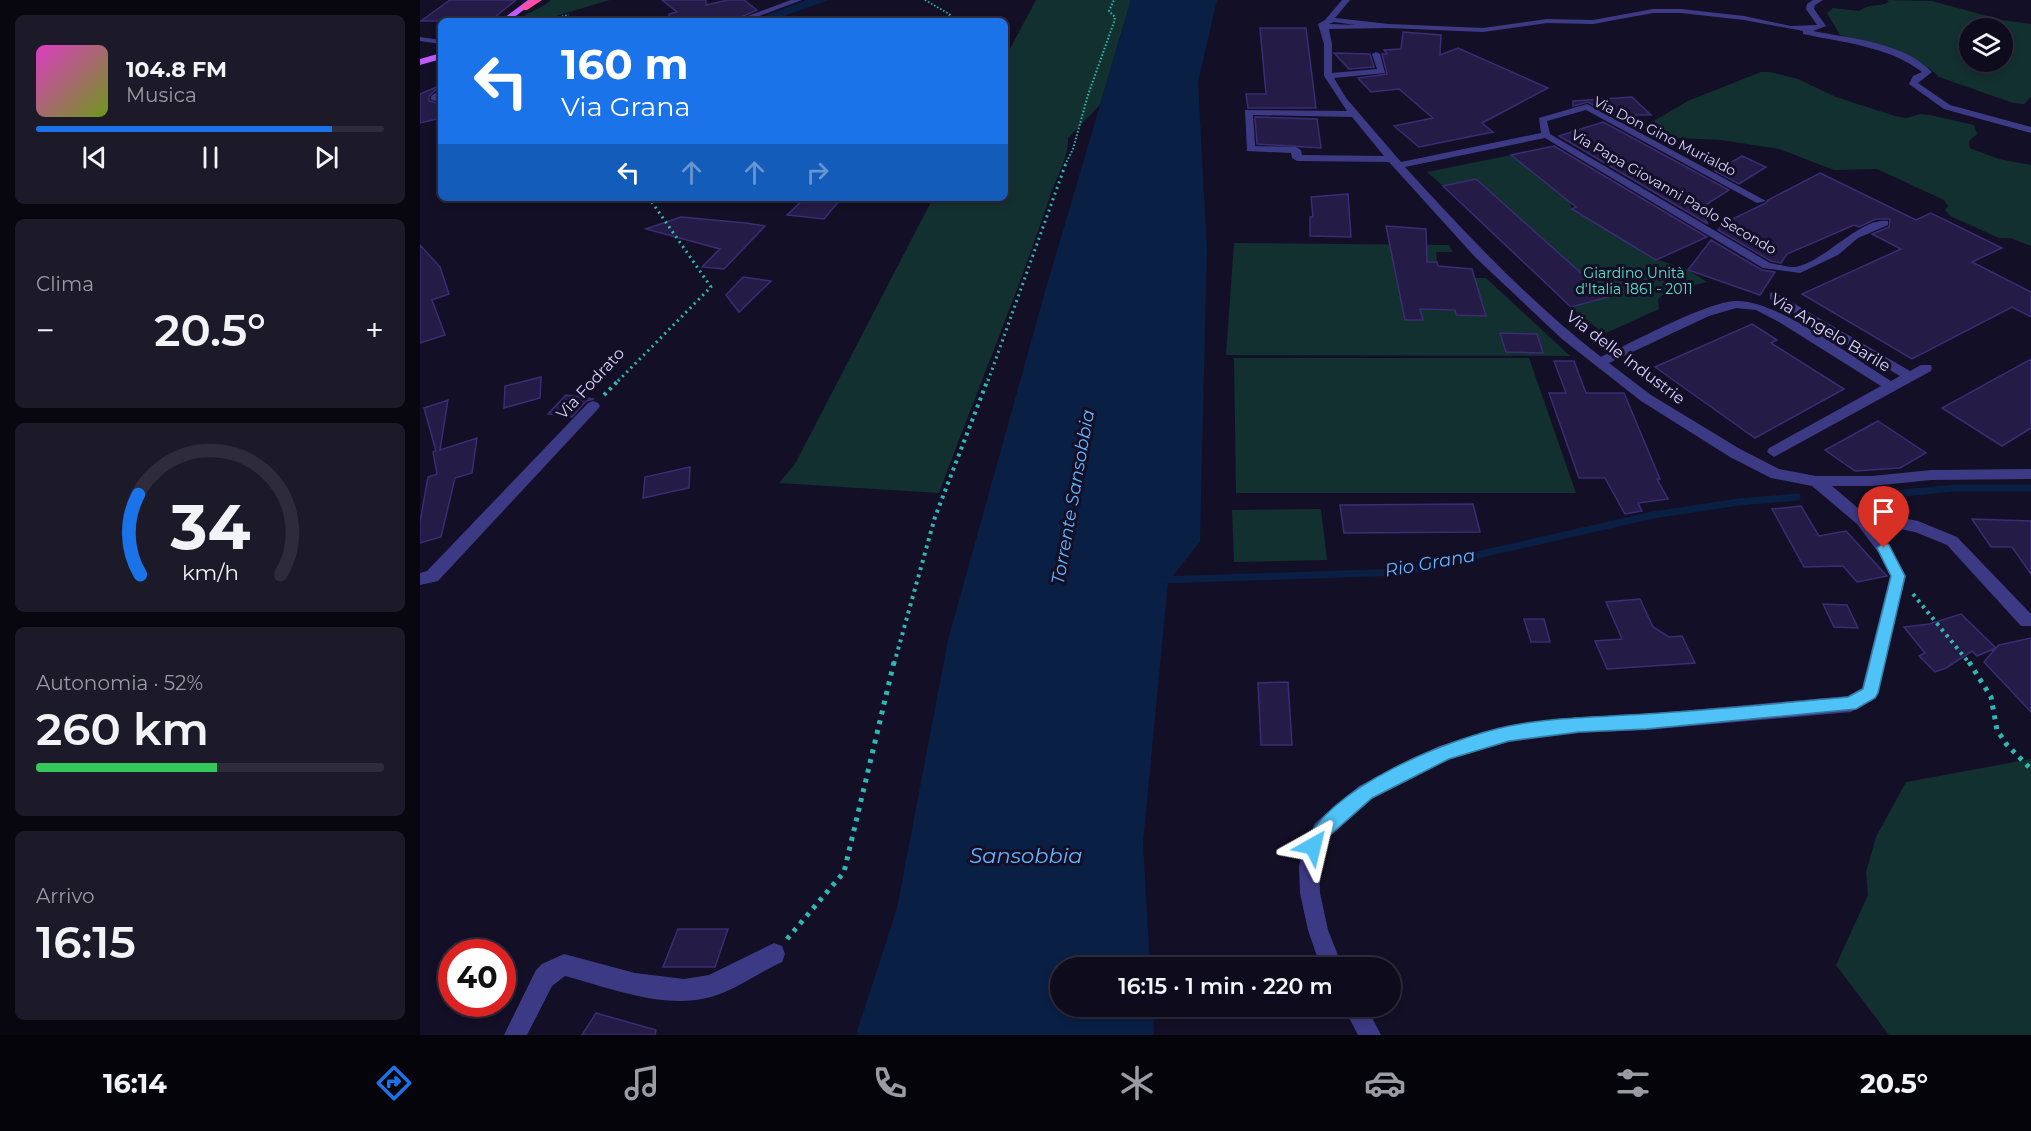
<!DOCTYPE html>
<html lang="it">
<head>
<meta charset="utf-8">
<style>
  body { margin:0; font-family:Montserrat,sans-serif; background:#1c1929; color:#f1f3f6; height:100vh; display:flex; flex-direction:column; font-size:22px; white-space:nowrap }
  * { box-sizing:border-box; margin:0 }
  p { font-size:20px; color:#9b9ba3 }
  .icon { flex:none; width:33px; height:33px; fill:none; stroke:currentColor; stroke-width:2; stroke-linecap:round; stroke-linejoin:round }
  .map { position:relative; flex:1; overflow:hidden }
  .details { display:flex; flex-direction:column; gap:15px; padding:15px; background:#08060f; width:420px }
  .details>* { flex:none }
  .guide { position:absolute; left:18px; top:18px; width:570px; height:183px; border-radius:9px; box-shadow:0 3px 9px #0003,0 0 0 2px #2e2b3b; background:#1a73e8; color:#fff; overflow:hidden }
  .fabs { position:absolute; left:1539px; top:18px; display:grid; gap:12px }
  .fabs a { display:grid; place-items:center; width:54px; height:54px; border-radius:50%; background:#0e0b1c; box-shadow:0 3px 9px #0003,0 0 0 2px #2e2b3b; font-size:30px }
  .speed { position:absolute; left:18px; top:939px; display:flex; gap:12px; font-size:30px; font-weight:700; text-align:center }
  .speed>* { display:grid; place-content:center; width:78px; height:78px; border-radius:50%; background:#0e0b1c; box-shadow:0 3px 9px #0003,0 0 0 2px #2e2b3b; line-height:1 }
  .speed .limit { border:9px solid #d22; background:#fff; color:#111 }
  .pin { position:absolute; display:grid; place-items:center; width:51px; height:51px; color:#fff; margin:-62px -26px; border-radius:50% 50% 50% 0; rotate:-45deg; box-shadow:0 0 6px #0007 }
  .pin .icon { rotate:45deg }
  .me { position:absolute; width:66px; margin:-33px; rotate:37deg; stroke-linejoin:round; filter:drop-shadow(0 0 4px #0008) }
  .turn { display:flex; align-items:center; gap:21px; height:126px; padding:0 24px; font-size:27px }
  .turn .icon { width:78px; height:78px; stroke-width:2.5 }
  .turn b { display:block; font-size:42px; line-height:51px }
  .lanes { display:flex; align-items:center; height:57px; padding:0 24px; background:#0003; justify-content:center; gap:30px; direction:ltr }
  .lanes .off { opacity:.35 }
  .big { font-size:45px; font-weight:600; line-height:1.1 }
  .details .tile { flex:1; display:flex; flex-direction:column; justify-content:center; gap:9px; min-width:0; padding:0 21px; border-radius:9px; background:#1c1929 }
  .details .dial { align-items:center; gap:0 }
  .dial svg { height:156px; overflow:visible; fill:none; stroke:#2e2b3b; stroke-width:7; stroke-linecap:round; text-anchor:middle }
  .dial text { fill:#f1f3f6; stroke:none }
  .song { display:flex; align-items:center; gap:18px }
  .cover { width:72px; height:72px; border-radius:9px; background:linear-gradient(135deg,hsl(310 70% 55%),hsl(80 70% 35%)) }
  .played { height:6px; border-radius:3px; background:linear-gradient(90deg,#1a73e8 85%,#2e2b3b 85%) }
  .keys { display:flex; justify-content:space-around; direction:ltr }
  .heat { display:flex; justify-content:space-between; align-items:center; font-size:33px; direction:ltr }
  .charge { height:9px; border-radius:4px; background:linear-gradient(90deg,#34c759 52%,#2e2b3b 0) }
  .trip { position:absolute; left:630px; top:957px; width:351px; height:60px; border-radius:30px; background:#0e0b1c; box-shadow:0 3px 9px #0003,0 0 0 2px #2e2b3b; font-weight:600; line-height:60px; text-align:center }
  .tab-bar { display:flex; height:96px; justify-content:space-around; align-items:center; background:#06040b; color:#9b9ba3 }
  .tab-bar .icon { width:42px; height:42px }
  .tab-bar .selected { color:#1a73e8 }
  .tab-bar b { font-size:27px; color:#f1f3f6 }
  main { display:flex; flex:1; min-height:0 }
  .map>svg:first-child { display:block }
  .green { fill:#12302f; fill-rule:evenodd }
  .water { fill:#0a1f44 }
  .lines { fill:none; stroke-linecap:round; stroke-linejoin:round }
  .stream { stroke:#0a1f44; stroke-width:7 }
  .building { fill:#241b47; stroke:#3b2d73; stroke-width:1.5 }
  .path-far3 { stroke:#2fb8b0; stroke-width:2; stroke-dasharray:1.5 2; stroke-linecap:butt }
  .path-far2 { stroke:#2fb8b0; stroke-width:3; stroke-dasharray:2 4; stroke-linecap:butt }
  .path-far1 { stroke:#2fb8b0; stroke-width:4; stroke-dasharray:3 4.5; stroke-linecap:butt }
  .path { stroke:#2fb8b0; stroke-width:5; stroke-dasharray:4 6; stroke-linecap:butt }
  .minor { fill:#3d3a85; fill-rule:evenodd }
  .major { fill:#c25bff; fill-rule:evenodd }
  .highway { fill:#ff4fa3; fill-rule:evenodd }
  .route { fill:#4fc3f7; stroke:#337fa1; stroke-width:1.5 }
  .labels { text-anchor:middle; stroke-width:6; stroke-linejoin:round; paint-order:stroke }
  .far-street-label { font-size:14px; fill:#d9d4ff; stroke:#130f26 }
  .far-park-label { font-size:14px; fill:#5fe0c0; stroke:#130f26 }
  .street-label { font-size:16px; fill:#d9d4ff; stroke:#130f26 }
  .water-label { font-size:18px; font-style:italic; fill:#62b6ff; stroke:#130f26 }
  .near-water-label { font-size:21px; font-style:italic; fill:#62b6ff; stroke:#130f26 }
</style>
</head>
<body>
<main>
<section class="details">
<div class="tile">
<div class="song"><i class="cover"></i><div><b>104.8 FM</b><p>Musica</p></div></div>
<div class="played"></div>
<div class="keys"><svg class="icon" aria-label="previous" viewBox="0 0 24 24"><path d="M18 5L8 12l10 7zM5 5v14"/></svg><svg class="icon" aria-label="pause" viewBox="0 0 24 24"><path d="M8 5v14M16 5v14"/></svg><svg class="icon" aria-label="next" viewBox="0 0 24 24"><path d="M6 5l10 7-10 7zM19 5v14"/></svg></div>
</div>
<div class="tile"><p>Clima</p>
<div class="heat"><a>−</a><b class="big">20.5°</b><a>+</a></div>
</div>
<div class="tile dial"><svg viewBox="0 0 100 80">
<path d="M14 69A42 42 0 1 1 86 69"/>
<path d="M14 69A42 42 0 0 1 13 28" stroke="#1a73e8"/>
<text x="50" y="56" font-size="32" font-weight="700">34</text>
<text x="50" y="72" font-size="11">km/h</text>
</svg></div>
<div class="tile"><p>Autonomia · 52%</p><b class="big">260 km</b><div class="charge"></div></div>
<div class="tile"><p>Arrivo</p><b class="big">16:15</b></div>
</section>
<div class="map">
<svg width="1611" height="1035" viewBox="0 0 1611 1035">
  <rect width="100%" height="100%" fill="#130f26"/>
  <path class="green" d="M 131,0 L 190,0 L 119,21 L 97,21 C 108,11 120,10 131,0 Z
    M 616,0 L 711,0 L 680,105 L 648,138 C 649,159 634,181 628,202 C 595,301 555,395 519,493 L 359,483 L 375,464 L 513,198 L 585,198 L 585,58 Z
    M 1467,0 L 1512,1 L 1582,20 L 1611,24 L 1611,97 L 1604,104 L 1593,103 L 1519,77 C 1495,52 1452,45 1420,35 L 1407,13 L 1413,8 L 1439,11 C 1453,2 1457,8 1469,2 ZM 1550,28 L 1582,28 L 1582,62 L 1550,62 Z
    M 1341,72 L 1350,72 L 1378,79 L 1416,97 L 1475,116 L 1486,118 L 1500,114 L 1510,115 L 1554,125 L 1557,134 L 1549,141 L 1550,148 L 1579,159 L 1611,165 L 1611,246 L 1590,238 L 1579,238 L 1530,216 L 1525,210 L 1528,206 L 1524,200 L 1457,169 L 1414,170 L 1359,149 L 1301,140 L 1257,138 L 1238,132 L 1232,122 L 1268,101 Z
    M 1091,155 L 1149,201 L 1152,209 L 1236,259 L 1268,270 L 1287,282 L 1244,293 L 1238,300 L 1239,309 L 1184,334 L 1151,307 L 1187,296 L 1123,239 L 1089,247 L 1110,227 L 1056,179 L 1023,186 L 1007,172 Z
    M 814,243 L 1029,245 L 1033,252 L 1016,252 L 1017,262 L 988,262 L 975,270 L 976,278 L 1066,278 L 1150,356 L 806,355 Z
    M 814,358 L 1109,358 L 1156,493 L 816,493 Z
    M 901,509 L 907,560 L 814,562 L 812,510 Z
    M 1611,759 L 1611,1035 L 1469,1035 L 1416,965 L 1448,895 L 1446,872 L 1456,837 L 1486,782 Z"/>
  <path class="water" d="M 386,0 L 409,0 L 350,21 L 332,21 Z
    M 711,0 L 797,0 L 778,82 L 787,248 L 780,542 L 748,582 L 723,843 L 730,967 L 640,968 L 640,1006 L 733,1007 L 734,1035 L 436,1035 L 477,908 L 528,640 L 624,295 Z"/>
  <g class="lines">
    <path class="stream" d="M 1463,495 L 1535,488 L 1611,488
      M 740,580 L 983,572 L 1233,515 L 1319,502 L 1377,497"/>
  </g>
  <path class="building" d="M 30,0 L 96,0 L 70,21 L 1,21 Z
    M 242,0 L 286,0 L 286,5 L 308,0 L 324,0 L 337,10 L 312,21 L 250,21 L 249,14 L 257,12 Z
    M 840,28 L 886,28 L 896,108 L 828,108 L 826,94 L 846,94 Z
    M 983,32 L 1021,35 L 1020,55 L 1038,48 L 1128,88 L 1062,123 L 1073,132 L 999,147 L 974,126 L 1013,118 L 979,89 L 951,92 L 938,78 L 967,74 L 962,54 L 967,54 L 964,50 L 981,49 Z
    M 914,53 L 950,54 L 954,67 L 929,69 Z
    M 21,85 L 9,96 L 9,101 L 21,104 L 21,118 L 0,123 L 0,94 Z
    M 1212,97 L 1231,115 L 1191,115 L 1168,102 L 1153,106 L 1153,101 Z
    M 835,117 L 897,119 L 901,148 L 837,144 Z
    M 1183,122 L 1309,190 L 1279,209 L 1288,224 L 1139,136 Z
    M 1134,146 L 1287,237 L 1236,260 L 1152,209 L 1156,207 L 1091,155 Z
    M 1322,156 L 1346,167 L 1319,184 L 1295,171 Z
    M 1400,173 L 1496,220 L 1511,213 L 1582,248 L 1552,262 L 1611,292 L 1611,317 L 1592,307 L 1492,359 L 1382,294 L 1481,249 L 1452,234 L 1469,227 L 1470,219 L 1456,219 L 1439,227 L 1434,225 L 1367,254 L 1361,263 L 1351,261 L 1298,230 L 1304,223 L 1346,203 L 1348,200 Z
    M 1056,179 L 1123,239 L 1188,297 L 1151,307 L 1023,186 Z
    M 928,194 L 931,237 L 890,236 L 890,217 L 893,217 L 891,197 Z
    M 385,198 L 396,198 L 420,200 L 404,219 L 367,215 Z
    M 261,217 L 326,223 L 345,226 L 304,269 L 282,267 L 300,249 L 226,229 Z
    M 966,226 L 1006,229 L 1007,262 L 1017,262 L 1018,266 L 1052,269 L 1066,316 L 1036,315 L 1035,310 L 1000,309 L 1003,320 L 985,320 Z
    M 1291,240 L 1342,270 L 1355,272 L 1340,295 L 1268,270 Z
    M 0,245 L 20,267 L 29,294 L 12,300 L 25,335 L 0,343 Z
    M 323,277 L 351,281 L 319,312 L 306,295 Z
    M 1332,324 L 1357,340 L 1351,343 L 1424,389 L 1335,438 L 1235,367 Z
    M 1080,333 L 1117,334 L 1123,353 L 1086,352 Z
    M 1611,359 L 1611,428 L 1582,446 L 1522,408 Z
    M 1134,361 L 1154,361 L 1166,393 L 1204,393 L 1240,479 L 1237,479 L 1248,499 L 1218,503 L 1222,511 L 1205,514 L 1185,478 L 1159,478 L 1129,393 L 1146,393 Z
    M 121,377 L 120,398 L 84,408 L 85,386 Z
    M 146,395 L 174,399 L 166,401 L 152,417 L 128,414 Z
    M 28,400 L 20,450 L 57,438 L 52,473 L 35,478 L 21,537 L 0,543 L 0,522 L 8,477 L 17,474 L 13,452 L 16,451 L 4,408 Z
    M 1458,421 L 1506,453 L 1480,468 L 1435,471 L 1405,450 Z
    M 270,467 L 269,488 L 223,498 L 225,477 Z
    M 1053,504 L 1060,532 L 924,533 L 920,505 Z
    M 1381,506 L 1399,536 L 1426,531 L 1467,576 L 1437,582 L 1423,566 L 1384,567 L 1352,509 Z
    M 1552,519 L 1611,521 L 1611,574 L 1592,547 L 1571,547 Z
    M 1220,599 L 1233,627 L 1249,637 L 1262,636 L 1275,663 L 1187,669 L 1175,641 L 1202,639 L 1186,602 Z
    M 1403,604 L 1427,605 L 1438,628 L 1414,627 Z
    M 1541,614 L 1576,648 L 1579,645 L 1611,638 L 1611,712 L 1564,662 L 1576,648 L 1557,656 L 1552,651 L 1526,668 L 1515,672 L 1499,656 L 1505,653 L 1484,627 L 1509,624 Z
    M 1104,619 L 1124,619 L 1130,642 L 1111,642 Z
    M 868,682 L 872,745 L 841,745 L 838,683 Z
    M 258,929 L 308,929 L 295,967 L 243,967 Z
    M 176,1013 L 236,1030 L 235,1035 L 162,1035 Z"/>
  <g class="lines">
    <path class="path-far3" d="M 505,0 L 531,15 L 521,21
      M 135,18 L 149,15
      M 645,165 L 653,149 L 668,95 L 694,22 L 695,17 L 689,11 L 694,0"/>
    <path class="path-far2" d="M 198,381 L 291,287 L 229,198
      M 568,381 L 646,163"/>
    <path class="path-far1" d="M 184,395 L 200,379
      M 1493,594 L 1550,664
      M 474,664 L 515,517 L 568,379"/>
    <path class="path" d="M 1549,662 L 1571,697 L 1577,730 L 1587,745 L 1611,769
      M 367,939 L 424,872 L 474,662"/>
    <path class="minor" d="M 371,0 L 382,0 L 326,21 L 314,21 Z
      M 922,0 L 930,0 L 915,18 L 969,24 L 1063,28 L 1127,19 L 1173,20 L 1233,9 L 1261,9 L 1324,16 L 1371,26 L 1397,25 L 1386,9 L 1387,4 L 1393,0 L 1403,0 L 1395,5 L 1394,9 L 1406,26 L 1393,31 C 1432,39 1483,42 1512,72 L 1498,83 L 1530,105 L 1611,127 L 1611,133 L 1524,109 L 1489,84 L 1493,76 L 1502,72 C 1468,46 1424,43 1383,34 L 1383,31 L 1324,20 L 1261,13 L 1233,13 L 1173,24 L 1127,23 L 1063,32 L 969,28 L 909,29 L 912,44 L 912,73 L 957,69 L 952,54 L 956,52 L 960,54 L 965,73 L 914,78 L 926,98 L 981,162 L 1121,133 L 1119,118 L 1167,104 L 1346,201 L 1337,203 L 1166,110 L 1127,121 L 1130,134 L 1350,263 C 1357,264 1366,267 1373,267 C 1401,266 1440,216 1468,221 L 1468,225 L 1438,238 L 1418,255 L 1380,273 L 1343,268 L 1125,138 L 985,167 C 1047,235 1109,301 1181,357 C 1212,343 1287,301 1317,301 C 1357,300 1435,359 1471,381 L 1480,376 L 1350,299 L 1350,293 L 1354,292 L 1490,371 L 1501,365 L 1511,365 L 1512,368 L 1511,371 L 1354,457 L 1347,452 L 1349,448 L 1461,386 L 1359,322 L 1336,310 L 1316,308 L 1289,316 L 1189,363 L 1231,395 L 1320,449 L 1359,469 L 1396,476 L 1452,476 L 1511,470 L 1611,469 L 1611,479 L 1511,480 L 1452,486 L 1412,486 L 1445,514 L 1453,512 L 1498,521 L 1537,537 L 1611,614 L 1611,626 L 1601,626 L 1527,545 L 1495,532 L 1454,524 L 1469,544 L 1486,576 L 1456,698 L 1431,712 L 1226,730 L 1159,733 L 1089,742 L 1029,759 L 953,798 L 909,837 L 902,849 L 899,867 L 900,893 L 908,930 L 923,968 L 901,968 L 888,930 L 880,893 L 879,867 L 883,846 L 895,823 L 939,786 L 1019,746 L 1089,726 L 1159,717 L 1226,714 L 1428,696 L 1442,688 L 1470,576 L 1458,552 L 1437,524 L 1392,486 L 1351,478 L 1310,457 L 1221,401 L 1142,339 L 1055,257 L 969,162 L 877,161 L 872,158 L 871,153 L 827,151 L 825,110 L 927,111 L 904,76 L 904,44 L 898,24 L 905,20 ZM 914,22 L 936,25 L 909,24 ZM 833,115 L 932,117 L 964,156 L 882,155 L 881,150 L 876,147 L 835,146 Z
      M 0,37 L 21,40 L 21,44 L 0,41 Z
      M 21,89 L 21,102 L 11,100 L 11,96 Z
      M 173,401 L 178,403 L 180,406 L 178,409 L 18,581 L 0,585 L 0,573 L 7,571 L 168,403 Z
      M 354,943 L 362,946 L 365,954 L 362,962 C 340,972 313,991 291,997 C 244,1010 190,988 145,976 L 132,986 L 107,1035 L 84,1035 L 116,970 L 122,964 L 144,954 L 215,973 L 264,979 L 289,975 Z
      M 923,1006 L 946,1006 L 961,1035 L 938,1035 Z"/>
    <path class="major" d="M 108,0 L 117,0 L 89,21 L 80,21 Z
      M 21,53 L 21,59 L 0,65 L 0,59 Z"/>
    <path class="highway" d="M 111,0 L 122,0 L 107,10 L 101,10 L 101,6 Z"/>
  </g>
  <path class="route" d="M 1464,543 L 1469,545 L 1485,576 L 1458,693 L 1455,698 L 1436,709 L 1226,729 L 1159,732 L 1089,741 L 1029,759 L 952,798 L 908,837 L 899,853 L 893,855 L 886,853 L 884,846 C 909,786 1028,739 1089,726 C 1134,717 1180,717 1225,714 C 1293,710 1360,703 1428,697 L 1443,689 L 1471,576 L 1457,548 Z"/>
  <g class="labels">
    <g class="far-street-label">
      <text transform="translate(1245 136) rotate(27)" y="5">Via Don Gino Murialdo</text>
      <text transform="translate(1254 192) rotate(30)" y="5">Via Papa Giovanni Paolo Secondo</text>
    </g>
    <g class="far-park-label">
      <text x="1214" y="278">Giardino Unità<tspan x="1214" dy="16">d'Italia 1861 - 2011</tspan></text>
    </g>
    <g class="street-label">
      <text transform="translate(1411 332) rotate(31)" y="6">Via Angelo Barile</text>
      <text transform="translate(1206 357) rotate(37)" y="6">Via delle Industrie</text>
      <text transform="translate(170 383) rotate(-47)" y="6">Via Fodrato</text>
    </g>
    <g class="water-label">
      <text transform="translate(653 497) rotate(-80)" y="6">Torrente Sansobbia</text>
      <text transform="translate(1010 563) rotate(-10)" y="6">Rio Grana</text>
    </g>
    <g class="near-water-label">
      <text x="606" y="863">Sansobbia</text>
    </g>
  </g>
</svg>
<div class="fabs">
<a><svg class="icon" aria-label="layers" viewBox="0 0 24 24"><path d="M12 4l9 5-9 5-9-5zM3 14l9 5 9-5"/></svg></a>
</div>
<div class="speed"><div class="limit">40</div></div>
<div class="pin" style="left:1464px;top:548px;background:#d93025"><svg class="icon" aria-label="arrive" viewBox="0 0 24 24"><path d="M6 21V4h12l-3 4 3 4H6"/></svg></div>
<svg class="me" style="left:893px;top:846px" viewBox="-20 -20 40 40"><path d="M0-17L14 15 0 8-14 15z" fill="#4fc3f7" stroke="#fff" stroke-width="4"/></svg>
<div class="trip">16:15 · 1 min · 220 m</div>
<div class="guide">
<div class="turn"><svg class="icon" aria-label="left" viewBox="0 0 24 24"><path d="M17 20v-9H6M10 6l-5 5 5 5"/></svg><div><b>160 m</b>Via Grana</div></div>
<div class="lanes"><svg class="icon" aria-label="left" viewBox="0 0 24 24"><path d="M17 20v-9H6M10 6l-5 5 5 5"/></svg><svg class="icon off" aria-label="ahead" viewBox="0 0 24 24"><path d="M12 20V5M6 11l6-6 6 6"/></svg><svg class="icon off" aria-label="ahead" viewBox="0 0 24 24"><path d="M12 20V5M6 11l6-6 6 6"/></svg><svg class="icon off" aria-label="right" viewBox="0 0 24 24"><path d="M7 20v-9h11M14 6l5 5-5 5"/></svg></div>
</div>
</div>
</main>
<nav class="tab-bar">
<b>16:14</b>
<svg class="icon selected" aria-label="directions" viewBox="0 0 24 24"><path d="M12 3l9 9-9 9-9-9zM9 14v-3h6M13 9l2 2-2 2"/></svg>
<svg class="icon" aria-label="music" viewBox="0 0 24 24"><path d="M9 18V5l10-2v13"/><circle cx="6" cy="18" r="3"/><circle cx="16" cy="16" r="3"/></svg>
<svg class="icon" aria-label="phone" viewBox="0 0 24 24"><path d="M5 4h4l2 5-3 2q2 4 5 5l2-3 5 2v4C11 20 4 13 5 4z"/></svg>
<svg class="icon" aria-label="climate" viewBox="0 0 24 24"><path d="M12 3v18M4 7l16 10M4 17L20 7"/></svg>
<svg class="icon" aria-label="car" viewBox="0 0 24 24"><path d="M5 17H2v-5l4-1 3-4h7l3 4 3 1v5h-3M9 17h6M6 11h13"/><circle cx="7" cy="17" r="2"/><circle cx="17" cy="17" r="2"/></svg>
<svg class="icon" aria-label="filters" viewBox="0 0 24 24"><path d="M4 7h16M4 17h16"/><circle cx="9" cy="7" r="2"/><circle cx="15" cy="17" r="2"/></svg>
<b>20.5°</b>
</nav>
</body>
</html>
